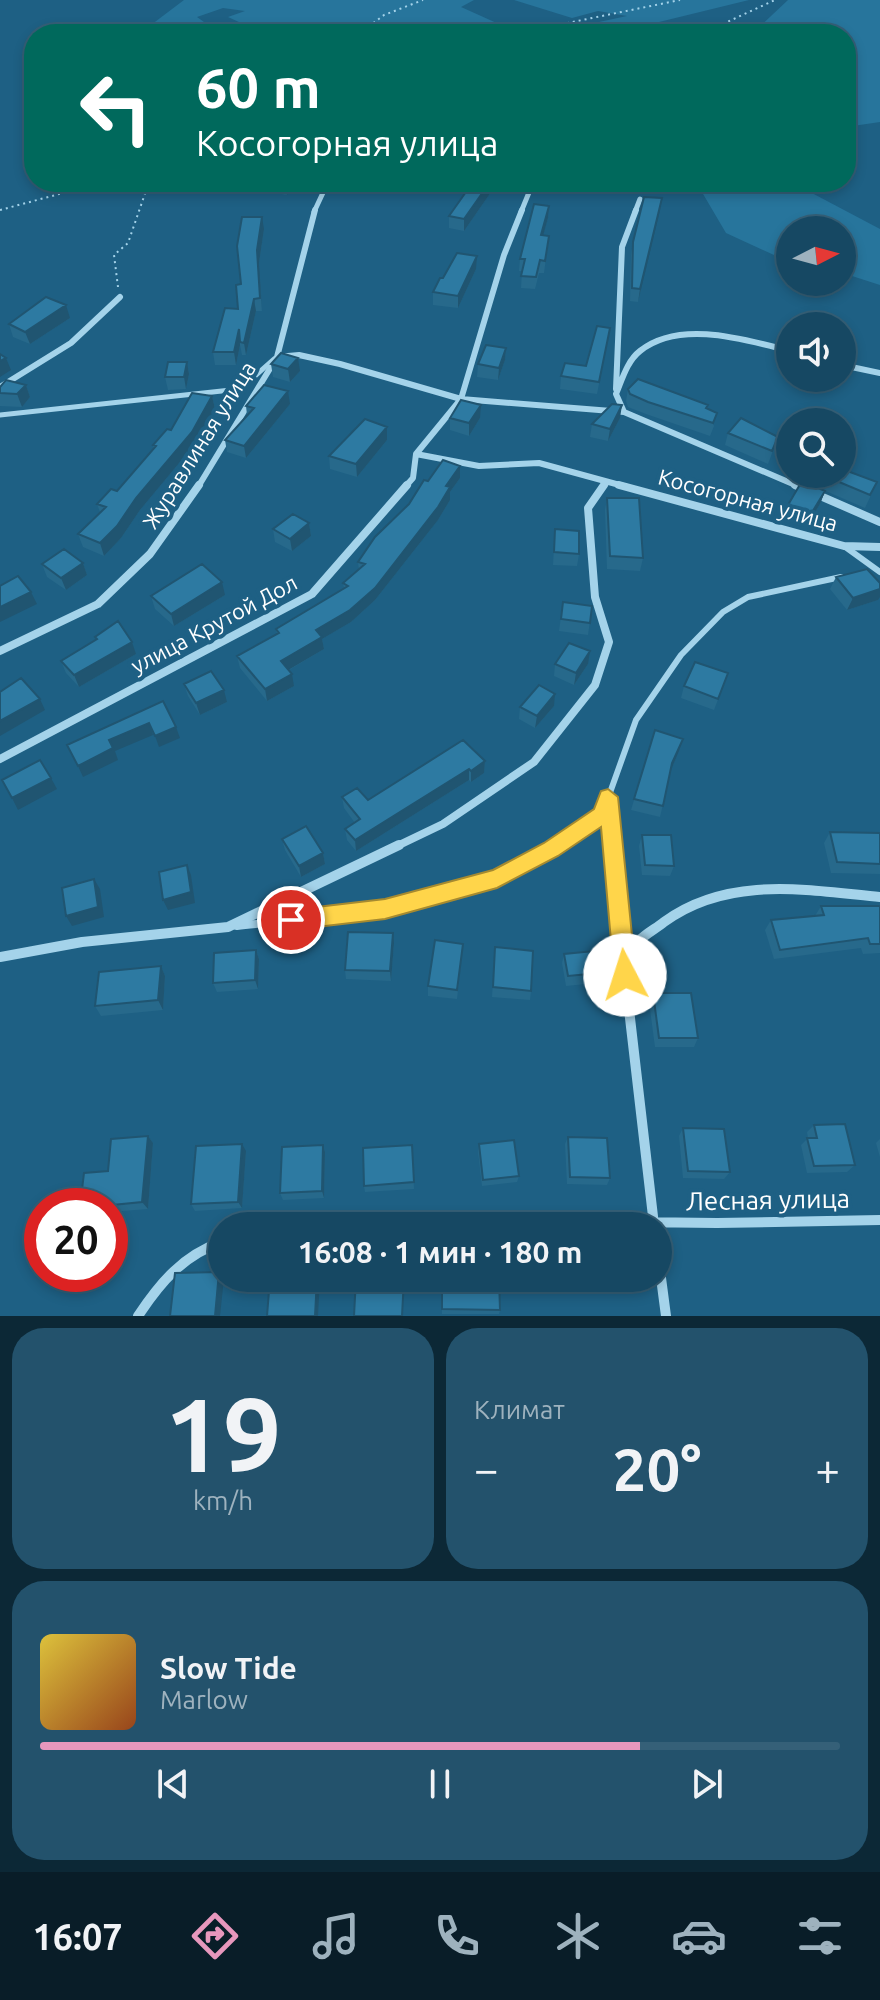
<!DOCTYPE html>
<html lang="ru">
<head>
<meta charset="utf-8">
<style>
  body { margin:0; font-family:Ubuntu,sans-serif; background:#23526c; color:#f1f3f6; height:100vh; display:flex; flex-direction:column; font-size:30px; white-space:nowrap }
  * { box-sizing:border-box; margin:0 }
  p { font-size:26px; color:#9eb2be }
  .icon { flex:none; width:44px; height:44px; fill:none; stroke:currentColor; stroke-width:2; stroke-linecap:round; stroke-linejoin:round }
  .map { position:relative; height:1316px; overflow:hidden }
  .sheet { display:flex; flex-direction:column; gap:12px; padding:12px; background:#0c2836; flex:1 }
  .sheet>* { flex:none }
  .top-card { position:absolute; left:24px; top:24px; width:832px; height:168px; border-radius:32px; box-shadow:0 4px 12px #0003,0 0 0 2px #356078; background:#00695c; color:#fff; overflow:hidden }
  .needle { width:52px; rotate:84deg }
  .controls { position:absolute; left:776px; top:216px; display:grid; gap:16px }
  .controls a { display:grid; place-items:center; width:80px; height:80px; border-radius:50%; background:#164863; box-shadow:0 4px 12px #0003,0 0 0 2px #356078; font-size:40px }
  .speed { position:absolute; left:24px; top:1188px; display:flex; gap:16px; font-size:40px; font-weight:700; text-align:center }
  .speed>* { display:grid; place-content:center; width:104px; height:104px; border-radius:50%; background:#164863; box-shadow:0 4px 12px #0003,0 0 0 2px #356078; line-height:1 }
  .speed .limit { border:12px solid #d22; background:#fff; color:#111 }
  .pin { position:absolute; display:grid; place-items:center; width:68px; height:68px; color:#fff; margin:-34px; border:4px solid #fff; border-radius:50%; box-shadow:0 2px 8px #0007 }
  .me { position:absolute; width:88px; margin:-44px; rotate:355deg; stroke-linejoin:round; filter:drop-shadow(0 0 6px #0008) }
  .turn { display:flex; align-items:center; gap:28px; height:168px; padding:0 40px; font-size:36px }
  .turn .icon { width:104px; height:104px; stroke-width:2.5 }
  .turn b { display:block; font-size:56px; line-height:68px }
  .big { font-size:60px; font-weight:700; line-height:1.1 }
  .sheet .widget { flex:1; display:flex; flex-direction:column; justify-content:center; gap:12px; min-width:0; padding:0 28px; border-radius:32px; background:#23526c }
  .sheet .dial { align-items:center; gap:0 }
  .dial b { font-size:104px; line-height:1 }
  .song { display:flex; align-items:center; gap:24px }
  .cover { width:96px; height:96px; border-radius:12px; background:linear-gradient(135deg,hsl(50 70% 55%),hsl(20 70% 35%)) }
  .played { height:8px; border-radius:4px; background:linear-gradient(90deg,#e797bd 75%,#356078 75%) }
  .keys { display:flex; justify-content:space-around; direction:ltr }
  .heat { display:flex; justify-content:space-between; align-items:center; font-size:44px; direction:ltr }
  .sheet .tiles { flex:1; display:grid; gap:12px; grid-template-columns:1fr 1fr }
  .widget:last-child { grid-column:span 2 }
  .trip { position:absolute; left:208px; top:1212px; width:464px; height:80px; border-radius:40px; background:#164863; box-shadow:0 4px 12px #0003,0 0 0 2px #356078; font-weight:700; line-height:80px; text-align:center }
  .tabs { display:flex; height:128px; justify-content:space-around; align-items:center; background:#091d28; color:#9eb2be }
  .tabs .icon { width:56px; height:56px }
  .tabs .current { color:#e797bd }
  .tabs b { font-size:36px; color:#f1f3f6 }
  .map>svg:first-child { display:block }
  .green { fill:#27759c }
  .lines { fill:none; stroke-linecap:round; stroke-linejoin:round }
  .path { stroke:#a4d3ea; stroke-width:2; stroke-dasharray:2 4; stroke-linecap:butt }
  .service-far2 { stroke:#a4d3ea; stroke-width:5 }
  .service-far1 { stroke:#a4d3ea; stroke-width:6 }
  .service { stroke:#a4d3ea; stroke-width:8 }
  .minor-far3 { stroke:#a4d3ea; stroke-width:5 }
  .minor-far2 { stroke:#a4d3ea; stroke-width:6 }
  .minor-far1 { stroke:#a4d3ea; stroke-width:8 }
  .minor { stroke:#a4d3ea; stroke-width:10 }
  .wall { fill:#27698b }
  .shaded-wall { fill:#205571 }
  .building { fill:#2d7aa2; stroke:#205571; stroke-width:2 }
  .route { fill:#ffd54a; stroke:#a68a30; stroke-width:2 }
  .labels { text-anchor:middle; stroke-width:8; stroke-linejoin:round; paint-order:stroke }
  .street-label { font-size:22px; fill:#fff; stroke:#1e6084 }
  .near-street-label { font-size:26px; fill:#fff; stroke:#1e6084 }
</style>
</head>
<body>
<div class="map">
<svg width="880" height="1316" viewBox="0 0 880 1316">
  <rect width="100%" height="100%" fill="#1e6084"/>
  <path class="green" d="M 184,0 L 474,0 L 461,7 L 512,30 L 504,34 L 243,34 L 252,28 L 228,17 L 245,11 L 223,8 L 197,17 L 211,27 L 195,34 L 139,34 Z
    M 514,0 L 749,0 L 610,34 L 543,34 L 627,16 L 598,11 L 572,18 Z
    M 788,0 L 880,0 L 880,122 L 846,127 L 846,34 L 752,34 Z
    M 696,182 L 791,182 L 880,229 L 880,285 L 852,276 L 851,247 L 842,245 L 842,230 L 790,230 L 790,249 L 774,255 L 726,233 Z"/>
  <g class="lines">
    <path class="path" d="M 359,34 L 384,15 L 423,0
      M 514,34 L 680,0
      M 701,34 L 775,0
      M 0,210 L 104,182
      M 118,287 L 114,255 L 128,243 L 149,182"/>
    <path class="service-far2" d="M 0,415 L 231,390 L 246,384 L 274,359"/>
    <path class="service-far1" d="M 844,546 L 880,572
      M 609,801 L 613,847
      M 555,847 L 602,815 L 636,720 L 681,655 L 723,612 L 748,597 L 841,577"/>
    <path class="service" d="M 613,845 L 624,969
      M 237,926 C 344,914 466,908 558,845"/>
    <path class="minor-far3" d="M 511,182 L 530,190 L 521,212
      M 314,212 L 328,182
      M 635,212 L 640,199"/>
    <path class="minor-far2" d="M 277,357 L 299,355 L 340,364 L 461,399 L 624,412 L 800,487
      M 842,365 L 880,373
      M 0,387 L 71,343 L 120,297
      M 616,389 L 622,247 L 636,210
      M 624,412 L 616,394 C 622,380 627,361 640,351 C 680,319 746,340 790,351
      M 416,454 L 479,466 L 539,463 L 627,487
      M 198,487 L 277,357 L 315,210
      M 405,487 L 413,478 L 416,454 L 461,399 L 504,255 L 522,210
      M 603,487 L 607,482"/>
    <path class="minor-far1" d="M 619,485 L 844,546 L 880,547
      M 795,485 L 880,522
      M 0,651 L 98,604 L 150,554 L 199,485
      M 0,759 L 312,594 L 407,485
      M 395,847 L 443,824 L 534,762 L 595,685 L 609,642 L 595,597 L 588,508 L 604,485"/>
    <path class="minor" d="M 0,957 L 82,942 L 228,927 L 399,845
      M 654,1225 L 625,975 C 629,965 633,949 639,941 C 645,934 657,928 664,922 C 728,875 807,890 880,897
      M 321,1226 L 383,1219 L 717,1223 L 880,1220
      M 658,1255 L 666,1316
      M 138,1316 C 160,1283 183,1255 222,1242"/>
  </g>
  <path class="wall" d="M 268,182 L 297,182 L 287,195 L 270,192 Z
    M 473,182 L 498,182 L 464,231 L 449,228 L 449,216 Z
    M 662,198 L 638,302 L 630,301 L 631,255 L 633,242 Z
    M 549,206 L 548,218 L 543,235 L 549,236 L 544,273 L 539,273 L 535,289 L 521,288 L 522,271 L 519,271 L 520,259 Z
    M 264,229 L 259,263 L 262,311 L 256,311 L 246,355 L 242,355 L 240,345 L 236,365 L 215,365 L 213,352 L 238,309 L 241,284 Z
    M 476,269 L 458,308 L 433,305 L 433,292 L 443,278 Z
    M 70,318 L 30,344 L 13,337 L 9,324 Z
    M 790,326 L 790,346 L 783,343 L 786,330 Z
    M 610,328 L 597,394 L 560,389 L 561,376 L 586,366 Z
    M 506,348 L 505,360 L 498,380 L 477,377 L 478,364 Z
    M 187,362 L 189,374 L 186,389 L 168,390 L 165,377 Z
    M 271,364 L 300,371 L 290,382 L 273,377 Z
    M 26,385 L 30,397 L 22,407 L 0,406 L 0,387 Z
    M 628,389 L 707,409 L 714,426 L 710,436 L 646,414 L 628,407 L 626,401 Z
    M 212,396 L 215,409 L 195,444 L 140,510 L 121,538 L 104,556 L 83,547 L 78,534 L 100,512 L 97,504 L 117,491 L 153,449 L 153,445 Z
    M 290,404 L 246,458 L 227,452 L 225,440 L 247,415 L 246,406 Z
    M 450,418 L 480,418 L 469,436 L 450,430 Z
    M 620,418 L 608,441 L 590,437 L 592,424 Z
    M 387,427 L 387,440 L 357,477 L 330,469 L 329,456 Z
    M 728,433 L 778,437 L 768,464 L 725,445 Z
    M 790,457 L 790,474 L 842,474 L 877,482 L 865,508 L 784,473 Z
    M 460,478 L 450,492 L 450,500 L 438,520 L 375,600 L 351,622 L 322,639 L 324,649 L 289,670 L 294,686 L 267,701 L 240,668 L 237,656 L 277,634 L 276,629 L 344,588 L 343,583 L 359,570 L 358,562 L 428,481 Z
    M 825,491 L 820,504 L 806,527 L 783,518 L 788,505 Z
    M 607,498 L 643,558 L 640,571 L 607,569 L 605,510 Z
    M 309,523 L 311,536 L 292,551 L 275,542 L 273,529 Z
    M 555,529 L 579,554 L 577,566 L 553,565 Z
    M 83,563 L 87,575 L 66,590 L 47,577 L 42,564 Z
    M 836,577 L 878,600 L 847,610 L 830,589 Z
    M 225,595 L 174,626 L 155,609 L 151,596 Z
    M 563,602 L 592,606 L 588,635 L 559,631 Z
    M 95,637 L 136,654 L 79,687 L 66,673 L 61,661 L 96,640 Z
    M 555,664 L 588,664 L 574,685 L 554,676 Z
    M 728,673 L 714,710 L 681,698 L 684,686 Z
    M 184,684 L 227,702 L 200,715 L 188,696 Z
    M 554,706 L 535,728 L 519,719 L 520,707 Z
    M 655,730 L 683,739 L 679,751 L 671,770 L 660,817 L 631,810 Z
    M 485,761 L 484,773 L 471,782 L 469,780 L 356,851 L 347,840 L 345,829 L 355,823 L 344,808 L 342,797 L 368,800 Z
    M 830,832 L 880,833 L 880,874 L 831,873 L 824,843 Z
    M 642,835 L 674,866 L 670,876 L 642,875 L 639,846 Z
    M 282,839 L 323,853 L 325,864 L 301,877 L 285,850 Z
    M 821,906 L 880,906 L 880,953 L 863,954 L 861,948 L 774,959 L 765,930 L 771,920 L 815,916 Z
    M 393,933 L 394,943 L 391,981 L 346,979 L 345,970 Z
    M 495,947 L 531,991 L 530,1000 L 492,997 Z
    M 256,950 L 259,959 L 258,989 L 217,992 L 213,983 Z
    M 462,954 L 457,999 L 428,996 L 428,986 Z
    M 564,954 L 599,973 L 596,983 L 566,986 L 562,963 Z
    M 161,966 L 165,976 L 163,1010 L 101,1016 L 95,1006 Z
    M 653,993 L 698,1038 L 694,1047 L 655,1047 L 649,1002 Z
    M 814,1125 L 855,1165 L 847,1172 L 807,1173 L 801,1145 L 808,1138 L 807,1132 Z
    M 683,1128 L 730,1172 L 724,1179 L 683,1178 L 679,1136 Z
    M 148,1136 L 153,1143 L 148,1209 L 110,1212 L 110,1206 L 80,1206 L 108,1171 Z
    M 568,1137 L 610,1178 L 607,1185 L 567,1184 L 565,1144 Z
    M 880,1139 L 880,1157 L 876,1143 Z
    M 479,1144 L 519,1176 L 517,1182 L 482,1186 L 478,1151 Z
    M 323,1145 L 325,1152 L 324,1198 L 283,1200 L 280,1193 Z
    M 412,1145 L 414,1189 L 365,1192 L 364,1186 Z
    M 246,1151 L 242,1208 L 195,1211 L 191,1204 Z
    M 442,1278 L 500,1310 L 499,1314 L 442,1314 Z"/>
  <path class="shaded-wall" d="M 286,182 L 297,182 L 287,195 L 285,183 Z
    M 490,182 L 498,182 L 464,231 L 464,219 Z
    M 662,198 L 660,210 L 638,302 L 640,289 Z
    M 549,206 L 548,218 L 540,247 L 541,235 Z
    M 262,217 L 264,229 L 259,263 L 262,311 L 257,250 Z
    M 477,256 L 476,269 L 458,308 L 458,296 Z
    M 254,299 L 256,311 L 246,355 L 244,343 Z
    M 66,305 L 70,318 L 30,344 L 25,332 Z
    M 239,329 L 240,345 L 236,365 L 234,352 Z
    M 506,348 L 505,360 L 498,380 L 499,368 Z
    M 6,358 L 11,370 L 0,377 L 0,361 Z
    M 298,358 L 300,371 L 290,382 L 288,369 Z
    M 187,362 L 189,374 L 186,389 L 184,377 Z
    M 26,385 L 30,397 L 22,407 L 17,394 Z
    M 288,391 L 290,404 L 246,458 L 244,446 Z
    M 212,396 L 215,409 L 195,444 L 140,510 L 121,538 L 104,556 L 100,543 Z
    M 481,405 L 480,418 L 469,436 L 469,423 Z
    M 622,405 L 620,418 L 608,441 L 610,429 Z
    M 387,427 L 387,440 L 357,477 L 356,464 Z
    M 460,466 L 460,478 L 450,492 L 450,500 L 438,520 L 375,600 L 351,622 L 322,639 L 324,649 L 283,673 L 281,661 L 316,630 L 446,486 Z
    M 825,491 L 820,504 L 806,527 L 811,514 Z
    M 309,523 L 311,536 L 292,551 L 290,539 Z
    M 83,563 L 87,575 L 66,590 L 61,578 Z
    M 222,582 L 225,595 L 174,626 L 171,614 Z
    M 880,589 L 880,597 L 878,600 L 847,610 L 853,598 Z
    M 31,592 L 37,604 L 0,622 L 0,607 Z
    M 132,642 L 136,654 L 79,687 L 74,675 Z
    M 590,651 L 588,664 L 574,685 L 576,673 Z
    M 292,674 L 294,686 L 267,701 L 265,689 Z
    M 224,690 L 227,702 L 200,715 L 196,703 Z
    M 555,694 L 554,706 L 535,728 L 537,716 Z
    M 40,699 L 45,710 L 0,736 L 0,721 Z
    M 149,723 L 153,735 L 115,751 L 118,760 L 83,777 L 78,766 L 109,740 Z
    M 176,727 L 180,738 L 159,747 L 155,736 Z
    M 683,739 L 679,751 L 669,775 L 672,763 Z
    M 485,761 L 484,773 L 471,782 L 471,771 Z
    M 469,769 L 469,780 L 356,851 L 355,840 Z
    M 51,778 L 57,789 L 18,810 L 12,798 Z
    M 323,853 L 325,864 L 301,877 L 299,866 Z
    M 187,865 L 191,875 L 195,903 L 168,910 L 163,900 Z
    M 94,879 L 100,889 L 104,917 L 72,926 L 66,916 Z
    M 393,933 L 394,943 L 391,981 L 390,971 Z
    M 256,950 L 259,959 L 258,989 L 255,980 Z
    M 161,966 L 165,976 L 163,1010 L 158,1000 Z
    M 148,1136 L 153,1143 L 148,1209 L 142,1202 Z
    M 242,1144 L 246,1151 L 242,1208 L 238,1202 Z
    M 323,1145 L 325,1152 L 324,1198 L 322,1191 Z
    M 219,1272 L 222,1276 L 222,1278 L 224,1278 L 220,1316 L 215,1316 Z
    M 317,1278 L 320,1278 L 318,1316 L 315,1316 Z"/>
  <path class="building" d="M 473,182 L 490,182 L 464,219 L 449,216 Z
    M 644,197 L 662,198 L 640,289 L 632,288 L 633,242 Z
    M 534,204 L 549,206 L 541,235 L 549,236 L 545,261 L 540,260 L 536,277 L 521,276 L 525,259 L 520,259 Z
    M 242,217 L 262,217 L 257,250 L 260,298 L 254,299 L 244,343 L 240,342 L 239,329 L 234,352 L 213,352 L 225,308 L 238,309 L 236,285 L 241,284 L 237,246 Z
    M 457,253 L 477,256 L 458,296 L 433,292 L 440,278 L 443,278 Z
    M 46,297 L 66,305 L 25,332 L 9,324 Z
    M 791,320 L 816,326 L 790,326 L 790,332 L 786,330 Z
    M 597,326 L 610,328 L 599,382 L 561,376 L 565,363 L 586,366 Z
    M 486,345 L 506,348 L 499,368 L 478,364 Z
    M 281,353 L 298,358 L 288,369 L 271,364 Z
    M 0,354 L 6,358 L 0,361 Z
    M 168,362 L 187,362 L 184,377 L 165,377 Z
    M 638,379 L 708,405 L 706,408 L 717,413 L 713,423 L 648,402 L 630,394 L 628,389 Z
    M 6,380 L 26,385 L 17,394 L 0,393 L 0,387 Z
    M 264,385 L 288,391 L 244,446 L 225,440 L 254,408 L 246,406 Z
    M 192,393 L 212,396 L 192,432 L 136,498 L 117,526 L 100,543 L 78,534 L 106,507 L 97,504 L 111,489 L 117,491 L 156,446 L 153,445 L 167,429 L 171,430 Z
    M 461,400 L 481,405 L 469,423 L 450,418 Z
    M 612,404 L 622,405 L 610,429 L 592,424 Z
    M 741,418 L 778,437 L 772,451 L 728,433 Z
    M 365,419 L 387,427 L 356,464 L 329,456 Z
    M 443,460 L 460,466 L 446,486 L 450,487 L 438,507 L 375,588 L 350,610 L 316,630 L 322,637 L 281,661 L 292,674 L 265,689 L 237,656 L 279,633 L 276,629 L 348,586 L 343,583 L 365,564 L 358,562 L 375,537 L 409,504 L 424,480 L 428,481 Z
    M 842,469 L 877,482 L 870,495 L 820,474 L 842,474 Z
    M 802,481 L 825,491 L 811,514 L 788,505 Z
    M 607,498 L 639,498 L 643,558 L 610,556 Z
    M 293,514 L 309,523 L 290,539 L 273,529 Z
    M 555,529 L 579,531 L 579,554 L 554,552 Z
    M 64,549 L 83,563 L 61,578 L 42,564 Z
    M 202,564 L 222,582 L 171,614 L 151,596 Z
    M 867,569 L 880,583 L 880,589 L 853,598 L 836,577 Z
    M 18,576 L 31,592 L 0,607 L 0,586 Z
    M 563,602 L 592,606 L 590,623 L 561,619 Z
    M 118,621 L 132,642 L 74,675 L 61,661 L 97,639 L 95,637 Z
    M 569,643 L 590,651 L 576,673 L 555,664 Z
    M 695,662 L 728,673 L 718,699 L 684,686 Z
    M 211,671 L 224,690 L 196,703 L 184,684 Z
    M 21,678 L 40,699 L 0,721 L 0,692 Z
    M 539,685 L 555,694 L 537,716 L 520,707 Z
    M 163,701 L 176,727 L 155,736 L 149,723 L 109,740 L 113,748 L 78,766 L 67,745 Z
    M 655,730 L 683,739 L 672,763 L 663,806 L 634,799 Z
    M 463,740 L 485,761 L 471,771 L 469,769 L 355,840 L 345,829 L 360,819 L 342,797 L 357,788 L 368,800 Z
    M 40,760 L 51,778 L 12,798 L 2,780 Z
    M 306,826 L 323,853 L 299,866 L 282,839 Z
    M 830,832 L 880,833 L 880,864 L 837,862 Z
    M 642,835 L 671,835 L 674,866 L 645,865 Z
    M 187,865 L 191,892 L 163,900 L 159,872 Z
    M 94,879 L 98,907 L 66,916 L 62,888 Z
    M 821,906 L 880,906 L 880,944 L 870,944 L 868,938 L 780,950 L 771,920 L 824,915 Z
    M 348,932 L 393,933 L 390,971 L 345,970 Z
    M 435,940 L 463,944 L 457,990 L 428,986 Z
    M 495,947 L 533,951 L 531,991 L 493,987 Z
    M 256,950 L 255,980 L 213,983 L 214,953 Z
    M 594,951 L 599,973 L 568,976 L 564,954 Z
    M 161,966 L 158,1000 L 95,1006 L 99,972 Z
    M 653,993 L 691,993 L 698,1038 L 659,1038 Z
    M 845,1124 L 855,1165 L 814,1166 L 807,1138 L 817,1138 L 814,1125 Z
    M 683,1128 L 724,1129 L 730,1172 L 688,1171 Z
    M 148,1136 L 142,1202 L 102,1206 L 80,1206 L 84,1173 L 108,1171 L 111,1139 Z
    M 568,1137 L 607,1138 L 610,1178 L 570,1177 Z
    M 514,1140 L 519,1176 L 483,1180 L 479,1144 Z
    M 242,1144 L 238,1202 L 191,1204 L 196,1146 Z
    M 323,1145 L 322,1191 L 280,1193 L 282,1147 Z
    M 412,1145 L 414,1182 L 364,1186 L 363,1148 Z
    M 219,1272 L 215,1316 L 170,1316 L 175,1273 Z
    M 270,1278 L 317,1278 L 315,1316 L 267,1316 Z
    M 356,1278 L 404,1278 L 402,1316 L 354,1316 Z
    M 442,1278 L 499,1278 L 500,1310 L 442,1309 Z"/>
  <path class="route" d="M 608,789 L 618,797 L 636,975 L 633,983 L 625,986 L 617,983 L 614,975 L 601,827 L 558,856 L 497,888 L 385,919 L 291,930 L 283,927 L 280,920 L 283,913 L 291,910 L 385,899 L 493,870 L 544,843 L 594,809 L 601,791 Z"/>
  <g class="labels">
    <g class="street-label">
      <text transform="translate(199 445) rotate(-58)" y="8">Журавлиная улица</text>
      <text transform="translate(748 500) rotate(15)" y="8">Косогорная улица</text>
      <text transform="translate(214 624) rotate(-28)" y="8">улица Крутой Дол</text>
    </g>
    <g class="near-street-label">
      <text transform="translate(768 1200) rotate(-1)" y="9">Лесная улица</text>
    </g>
  </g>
</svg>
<div class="controls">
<a><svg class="needle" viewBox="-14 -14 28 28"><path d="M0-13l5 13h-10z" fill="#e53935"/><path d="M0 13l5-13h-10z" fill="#9eb2be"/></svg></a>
<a><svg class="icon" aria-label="sound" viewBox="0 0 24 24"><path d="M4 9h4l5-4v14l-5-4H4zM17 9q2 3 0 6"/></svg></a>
<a><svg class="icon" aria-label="search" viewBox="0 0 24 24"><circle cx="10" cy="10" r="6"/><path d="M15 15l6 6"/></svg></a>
</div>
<div class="speed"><div class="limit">20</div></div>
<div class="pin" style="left:291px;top:920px;background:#d93025"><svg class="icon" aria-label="arrive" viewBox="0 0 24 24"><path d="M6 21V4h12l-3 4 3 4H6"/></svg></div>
<svg class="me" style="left:625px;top:975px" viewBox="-20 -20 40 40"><circle r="19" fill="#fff"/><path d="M0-13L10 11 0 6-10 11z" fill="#ffd54a"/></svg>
<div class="trip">16:08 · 1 мин · 180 m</div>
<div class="top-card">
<div class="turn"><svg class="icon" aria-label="left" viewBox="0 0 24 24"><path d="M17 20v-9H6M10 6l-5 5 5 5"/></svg><div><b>60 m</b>Косогорная улица</div></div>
</div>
</div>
<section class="sheet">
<div class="tiles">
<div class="widget dial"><b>19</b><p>km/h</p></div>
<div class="widget"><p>Климат</p>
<div class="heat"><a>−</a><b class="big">20°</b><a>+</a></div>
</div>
<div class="widget">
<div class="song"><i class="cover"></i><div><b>Slow Tide</b><p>Marlow</p></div></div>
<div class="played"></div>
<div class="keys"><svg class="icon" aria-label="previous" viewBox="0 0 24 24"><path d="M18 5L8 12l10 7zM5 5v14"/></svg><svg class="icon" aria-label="pause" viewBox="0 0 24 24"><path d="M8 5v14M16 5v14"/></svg><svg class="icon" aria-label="next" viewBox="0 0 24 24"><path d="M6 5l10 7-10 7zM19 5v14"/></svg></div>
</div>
</div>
</section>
<nav class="tabs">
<b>16:07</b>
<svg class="icon current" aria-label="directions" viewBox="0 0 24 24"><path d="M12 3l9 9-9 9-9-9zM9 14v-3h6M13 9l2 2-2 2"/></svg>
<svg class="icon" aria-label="music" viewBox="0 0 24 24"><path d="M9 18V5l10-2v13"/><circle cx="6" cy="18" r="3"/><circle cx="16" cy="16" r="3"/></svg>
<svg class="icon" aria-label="phone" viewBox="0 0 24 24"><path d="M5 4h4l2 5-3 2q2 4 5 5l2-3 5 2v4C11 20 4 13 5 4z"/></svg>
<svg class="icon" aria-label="climate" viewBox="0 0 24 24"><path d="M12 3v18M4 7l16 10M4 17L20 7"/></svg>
<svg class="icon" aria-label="car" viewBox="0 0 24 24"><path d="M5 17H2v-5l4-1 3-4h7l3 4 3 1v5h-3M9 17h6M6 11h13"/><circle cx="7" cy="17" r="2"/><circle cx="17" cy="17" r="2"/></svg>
<svg class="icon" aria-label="filters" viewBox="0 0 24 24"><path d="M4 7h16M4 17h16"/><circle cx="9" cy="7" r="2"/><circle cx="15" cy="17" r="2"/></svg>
</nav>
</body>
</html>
